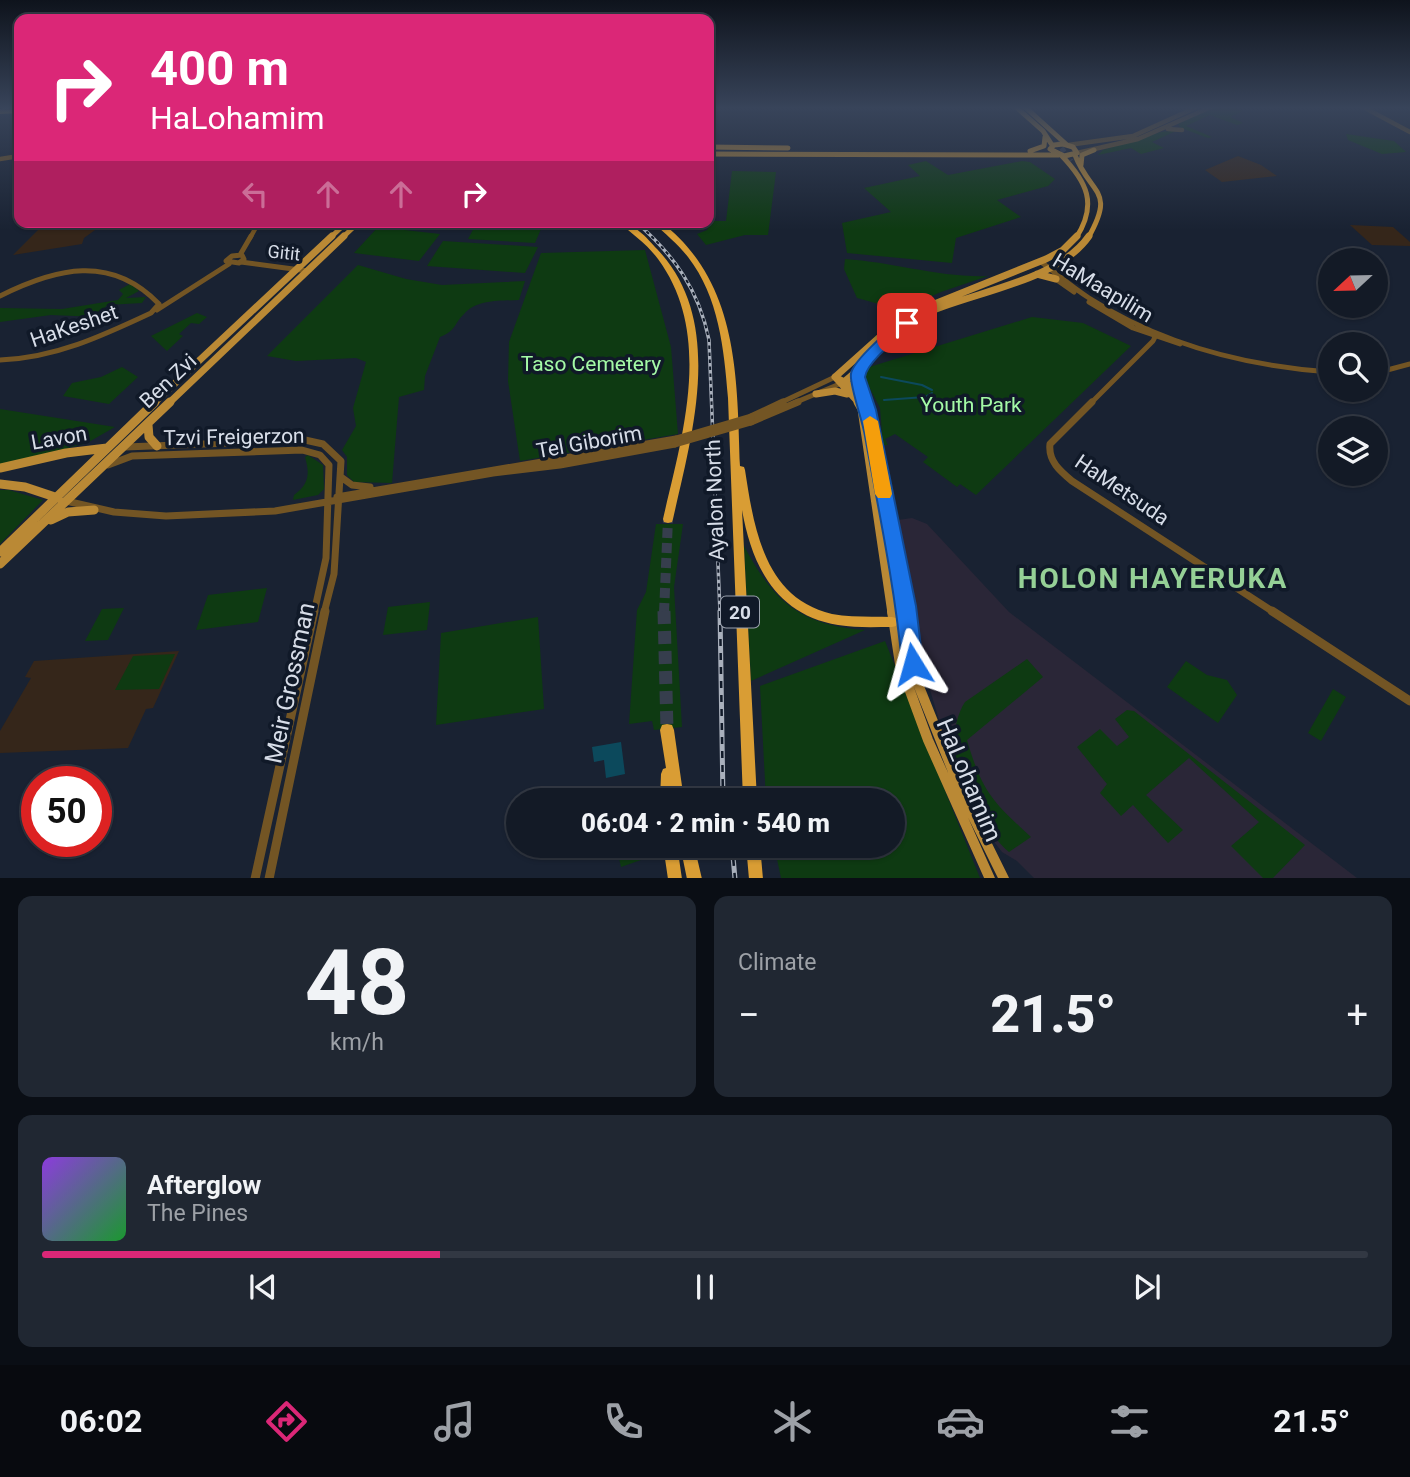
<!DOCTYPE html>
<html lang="en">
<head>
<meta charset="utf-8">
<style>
  body { margin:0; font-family:Roboto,sans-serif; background:#202732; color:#f1f3f6; height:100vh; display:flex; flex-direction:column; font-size:26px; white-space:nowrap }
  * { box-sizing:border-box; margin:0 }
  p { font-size:23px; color:#9da1a7 }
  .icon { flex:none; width:38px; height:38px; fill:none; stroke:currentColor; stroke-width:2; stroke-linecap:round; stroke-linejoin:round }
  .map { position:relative; height:878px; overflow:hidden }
  .side { display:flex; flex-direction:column; gap:18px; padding:18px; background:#0a0e15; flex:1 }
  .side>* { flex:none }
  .guide { position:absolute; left:14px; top:14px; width:700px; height:214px; border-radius:14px; box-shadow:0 2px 5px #0004,0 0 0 2px #323843; background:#db2777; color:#fff; overflow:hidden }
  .needle { width:46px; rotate:248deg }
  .controls { position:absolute; left:1318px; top:248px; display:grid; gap:14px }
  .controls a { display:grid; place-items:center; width:70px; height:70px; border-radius:50%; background:#131a26; box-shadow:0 2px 5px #0004,0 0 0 2px #323843; font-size:35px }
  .speed { position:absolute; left:21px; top:766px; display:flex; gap:14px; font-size:35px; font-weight:700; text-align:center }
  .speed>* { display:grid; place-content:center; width:91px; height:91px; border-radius:50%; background:#131a26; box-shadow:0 2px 5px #0004,0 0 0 2px #323843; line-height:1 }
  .speed .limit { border:10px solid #d22; background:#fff; color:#111 }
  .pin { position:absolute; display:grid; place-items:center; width:60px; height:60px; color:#fff; margin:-30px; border-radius:14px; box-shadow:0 4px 10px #0006 }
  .me { position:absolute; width:77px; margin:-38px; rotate:352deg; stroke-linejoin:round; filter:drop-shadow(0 0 5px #0008) }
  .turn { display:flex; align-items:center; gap:24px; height:147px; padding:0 21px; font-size:32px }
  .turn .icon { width:91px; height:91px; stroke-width:2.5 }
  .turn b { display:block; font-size:49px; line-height:60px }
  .lanes { display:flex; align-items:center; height:66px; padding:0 21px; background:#0003; justify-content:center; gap:35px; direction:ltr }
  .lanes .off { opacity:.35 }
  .big { font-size:52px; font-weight:800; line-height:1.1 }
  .side .card { flex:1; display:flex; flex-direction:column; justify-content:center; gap:10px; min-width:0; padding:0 24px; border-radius:14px; background:#202732 }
  .side .dial { align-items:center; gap:0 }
  .dial b { font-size:91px; line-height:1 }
  .song { display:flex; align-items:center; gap:21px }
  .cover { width:84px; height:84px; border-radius:10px; background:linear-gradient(135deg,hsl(270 70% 55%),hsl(130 70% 35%)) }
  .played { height:7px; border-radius:4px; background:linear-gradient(90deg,#db2777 30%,#323843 30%) }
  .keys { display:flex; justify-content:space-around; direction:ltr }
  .heat { display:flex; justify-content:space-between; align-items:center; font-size:38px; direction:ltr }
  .side .tiles { flex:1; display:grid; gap:18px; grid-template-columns:1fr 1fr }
  .card:last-child { grid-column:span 2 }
  .trip { position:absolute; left:506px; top:788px; width:399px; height:70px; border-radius:35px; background:#131a26; box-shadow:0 2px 5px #0004,0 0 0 2px #323843; font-weight:800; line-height:70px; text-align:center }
  .menu { display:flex; height:112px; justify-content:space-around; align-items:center; background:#080a0f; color:#9da1a7 }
  .menu .icon { width:49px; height:49px }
  .menu .current { color:#db2777 }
  .menu b { font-size:32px; color:#f1f3f6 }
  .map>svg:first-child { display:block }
  .education { fill:#35261a }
  .medical { fill:#2a2637 }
  .green { fill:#0e3a12 }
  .water { fill:#0c495c }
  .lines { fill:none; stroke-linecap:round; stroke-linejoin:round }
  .stream { stroke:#0c495c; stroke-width:2 }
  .major-tunnel { stroke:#363e4d; stroke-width:5; stroke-dasharray:5 2.5; stroke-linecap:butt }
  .highway-tunnel-far1 { stroke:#363e4d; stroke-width:10; stroke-dasharray:10 5; stroke-linecap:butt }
  .highway-tunnel { stroke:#363e4d; stroke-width:13; stroke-dasharray:13 7; stroke-linecap:butt }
  .minor-far3 { stroke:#735524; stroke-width:4.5 }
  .minor-far2 { stroke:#735524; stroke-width:5 }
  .minor-far1 { stroke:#735524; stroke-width:7 }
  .minor { stroke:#735524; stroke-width:9 }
  .major-far3 { stroke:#ba8935; stroke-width:5 }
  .major-far2 { stroke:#ba8935; stroke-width:7 }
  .major-far1 { stroke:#ba8935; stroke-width:9 }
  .major { stroke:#ba8935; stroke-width:10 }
  .highway { fill:#d99d34; fill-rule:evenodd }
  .rail-far1-casing { stroke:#a9b0bc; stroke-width:3.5 }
  .rail-casing { stroke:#a9b0bc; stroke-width:5 }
  .rail-far1 { stroke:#101928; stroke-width:2; stroke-dasharray:3.5; stroke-linecap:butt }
  .rail { stroke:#101928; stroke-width:2.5; stroke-dasharray:7; stroke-linecap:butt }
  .minor-bridge { stroke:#735524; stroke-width:7 }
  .route { fill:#1a73e8; stroke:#114b97; stroke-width:2 }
  .slow { fill:#f59e0b }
  .labels { text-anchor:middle; stroke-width:7; stroke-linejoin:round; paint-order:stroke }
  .far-street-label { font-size:18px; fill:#d7dde8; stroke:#101928 }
  .shield { fill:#101928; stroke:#9ba2ae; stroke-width:2 }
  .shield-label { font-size:19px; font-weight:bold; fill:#d7dde8 }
  .street-label { font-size:21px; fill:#d7dde8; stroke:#101928 }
  .park-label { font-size:21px; fill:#a4faa6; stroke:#101928 }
  .near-street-label { font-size:24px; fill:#d7dde8; stroke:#101928 }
  .district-label { font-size:28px; font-weight:bold; letter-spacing:2px; fill:#95d096; stroke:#101928 }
</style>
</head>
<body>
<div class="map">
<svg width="1410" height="879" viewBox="0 0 1410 879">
  <rect width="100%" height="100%" fill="#192232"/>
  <path class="education" d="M 1238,156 L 1261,165 L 1277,176 L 1222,182 L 1205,170 Z
    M 46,222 L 106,222 L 84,238 L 82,244 L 13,255 Z
    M 1350,225 L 1393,227 L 1410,242 L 1410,246 L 1372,245 Z
    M 179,651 L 153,708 L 146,709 L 128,748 L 0,753 L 0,731 L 31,678 L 25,677 L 34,661 Z"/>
  <path class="medical" d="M 912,518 L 927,524 L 1009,612 L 1357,878 L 1034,878 L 1017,861 L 1002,852 L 988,834 L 960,782 L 946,743 L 915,640 L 898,545 L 898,520 Z"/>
  <path class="green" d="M 1214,107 L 1233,107 L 1243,111 L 1230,117 L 1243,123 L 1237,125 L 1210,115 L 1186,126 L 1212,137 L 1208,138 L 1181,128 L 1178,124 Z
    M 1178,130 L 1152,142 L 1164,148 L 1141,154 L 1131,148 L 1098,155 L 1103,150 L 1161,132 Z
    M 1346,134 L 1394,141 L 1406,152 L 1382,154 L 1348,140 Z
    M 926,161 L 948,175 L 1022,161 L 1030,162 L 1055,179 L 1048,186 L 997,200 L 1021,217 L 956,238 L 952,263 L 847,253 L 842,223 L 891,212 L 864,188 L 920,176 L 908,165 Z
    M 732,171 L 776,172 L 768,235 L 745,235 L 706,245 L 697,234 L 707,230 L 710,221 L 726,221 Z
    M 477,222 L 544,222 L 535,243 L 468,239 Z
    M 378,227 L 440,234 L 419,261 L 354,253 Z
    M 443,241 L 538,247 L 525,273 L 427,266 Z
    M 645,250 L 671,347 L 678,434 L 520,461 L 508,381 L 509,342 L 541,253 Z
    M 845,259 C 893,262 941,278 988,276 L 941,292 L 901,310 L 857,298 L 844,269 Z
    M 358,265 L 406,279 L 442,285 L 525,281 L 519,300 C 501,301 477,299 464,314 C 453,325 457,330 440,337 L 425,376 L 424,390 L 399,397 L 392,483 L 354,482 L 347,475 L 347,457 L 342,450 L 356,426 L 353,408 L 366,362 L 356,358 L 296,361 L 267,356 Z
    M 130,284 L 139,291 L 126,298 L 146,297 L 142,303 L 107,305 L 98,317 L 51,315 L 0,322 L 0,308 L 62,309 L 118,300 L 123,294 L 119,290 Z
    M 197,313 L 207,317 L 199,324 L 191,323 L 179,334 L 183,336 L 167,351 L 151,336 Z
    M 1032,317 L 1083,323 L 1131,346 L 976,495 L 960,484 L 957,487 L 923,462 L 928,457 L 895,434 L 885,439 L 888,445 L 883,445 L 880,408 L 863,375 L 866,368 Z
    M 122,367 L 138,377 L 109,404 L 63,396 L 72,383 L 101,377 Z
    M 0,409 L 115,427 L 87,443 L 0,465 Z
    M 308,455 L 323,465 L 324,489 L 318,495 L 293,500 L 294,495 C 309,484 310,474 305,457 Z
    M 0,490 L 9,490 L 43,500 L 0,544 Z
    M 656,524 L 683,524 L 674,587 L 682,727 L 654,730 L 652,721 L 629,724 L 637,610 L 646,592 Z
    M 744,546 C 774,602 800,625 865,630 L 751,681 Z
    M 267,588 L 258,622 L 196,630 L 208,595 Z
    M 430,602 L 427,630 L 383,635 L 388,607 Z
    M 124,608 L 108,640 L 85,641 L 102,609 Z
    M 538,617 L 544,709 L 436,725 L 441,633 Z
    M 885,641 L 980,878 L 781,878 L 774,845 L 892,845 L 892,800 L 766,800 L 760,686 Z
    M 175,654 L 159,689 L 115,690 L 133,656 Z
    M 1027,659 L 1043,677 L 967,740 C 982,792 993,802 1031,837 L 1009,852 C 989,836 960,784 954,759 C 951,743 956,715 965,702 Z
    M 1186,661 L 1207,675 L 1227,680 L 1237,695 L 1218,723 L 1167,687 Z
    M 1333,689 L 1346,697 L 1321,741 L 1308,733 Z
    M 1127,710 L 1134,711 L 1305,845 L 1273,878 L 1263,878 L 1231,846 L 1259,822 L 1189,758 L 1146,795 L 1183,830 L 1168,843 L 1133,805 L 1121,816 L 1100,793 L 1107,784 L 1077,747 L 1100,729 L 1117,746 L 1129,737 L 1115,719 Z
    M 616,845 L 656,845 L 658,854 L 621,867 Z"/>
  <path class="water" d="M 621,742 L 625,774 L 606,778 L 604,760 L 594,762 L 592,747 Z"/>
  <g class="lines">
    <path class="stream" d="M 881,377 L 922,385 L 932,390
      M 884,400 L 925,397 L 932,393"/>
    <path class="major-tunnel" d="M 1057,142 L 1071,161"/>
    <path class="highway-tunnel-far1" d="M 664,613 L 668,519"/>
    <path class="highway-tunnel" d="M 664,611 L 667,730"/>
    <path class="minor-far3" d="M 1363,107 L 1410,132
      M 1168,129 L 1182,130
      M 1068,145 L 1133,136 L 1197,107
      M 1077,153 L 1138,139 L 1211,107
      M 0,159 L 19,156
      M 250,238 L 259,222"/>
    <path class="minor-far2" d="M 240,255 L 251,236
      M 242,255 L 244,259 L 239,263 L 226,261 L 232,256 Z
      M 241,262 L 308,271
      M 1041,262 C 1057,274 1072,287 1089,298 C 1161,344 1245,366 1330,372
      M 1054,278 L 1074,292
      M 0,296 C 56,268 111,254 159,304 L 151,313 C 102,336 55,358 0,360
      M 1089,302 L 1133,328 L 1180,344
      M 157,310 L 229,264
      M 1376,373 L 1410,364
      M 780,403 L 835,377
      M 794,403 L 842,383
      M 1091,403 L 1153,341 L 1155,337 L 1149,330"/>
    <path class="minor-far1" d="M 1092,402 L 1050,444 C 1048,461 1060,471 1072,481 L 1275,613
      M 751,417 L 783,402
      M 751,422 L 798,402
      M 125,447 L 305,440 L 323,444 L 341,461 L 334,574 L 324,613
      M 108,465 L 132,456 L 302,450 L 320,455 L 329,465 L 326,558 L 314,613
      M 341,477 L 352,485 L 370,487
      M 337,497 L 676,439
      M 66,501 L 114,512 L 166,516 L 275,511 L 493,473 L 560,465 L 675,444"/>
    <path class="minor" d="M 1272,611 L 1410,701
      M 255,879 L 314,611
      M 269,879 L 325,611"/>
    <path class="major-far3" d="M 1016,107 L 1043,131 L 1052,145
      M 1025,107 L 1067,145
      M 1063,144 L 1073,147 L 1077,153 L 1064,156 L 1050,149 L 1054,145 Z
      M 709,147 L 788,148
      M 1030,151 L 1044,146 L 1045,137
      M 709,154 L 1059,155
      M 1061,155 C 1087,182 1098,204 1076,238
      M 1075,155 C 1091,196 1116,189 1088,238
      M 1081,165 L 1082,155 L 1094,150
      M 330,238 L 347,222
      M 342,238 L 359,222"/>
    <path class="major-far2" d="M 1037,274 L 1056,279
      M 835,377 L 850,385 L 866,403
      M 835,377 L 859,403
      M 835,377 L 902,317 L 1046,259 L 1063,250 L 1077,236
      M 845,381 C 869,363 886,335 912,320 C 963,292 1055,285 1089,236
      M 816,394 L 835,391 L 847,394
      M 154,403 L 332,236
      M 169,403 L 344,236"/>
    <path class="major-far1" d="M 858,402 L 862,409 L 892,613
      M 864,402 L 867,405 L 907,613
      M 148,425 L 149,437 L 157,446
      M 0,468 L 66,453 L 107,448
      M 0,484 L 25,487 L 58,498
      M 51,520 L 68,512 L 94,510
      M 0,552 L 155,402
      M 0,564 L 170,402"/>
    <path class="major" d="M 892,611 L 900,664 L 928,740 L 990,879
      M 907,611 L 918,684 L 962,794 L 1004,879"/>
    <path class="highway" d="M 19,109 L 19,113 L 0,114 L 0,110 Z
      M 619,222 C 633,222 647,238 657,249 C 726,321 692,434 673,519 L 672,522 L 668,523 L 664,522 L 663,519 C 682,436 714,335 658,259 C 647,244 632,234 619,222 Z
      M 653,222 L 661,222 C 739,282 737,377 740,466 L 744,467 L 745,470 C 754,528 764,598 832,614 C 852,618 872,616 892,617 L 896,618 L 898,622 L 896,626 L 892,627 C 874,627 856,628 838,625 C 777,615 752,567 742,510 L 757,800 L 743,800 L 728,398 C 724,349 719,297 688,257 C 678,244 665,234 653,222 Z
      M 667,724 L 672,725 L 674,730 L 684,800 L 660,800 L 661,774 L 663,769 L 666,768 L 660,730 L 662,725 Z
      M 663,845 L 677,845 L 682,879 L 668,879 Z
      M 680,845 L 694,845 L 702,879 L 687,879 Z
      M 746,845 L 760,845 L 763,879 L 749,879 Z"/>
    <g class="rail-far1-casing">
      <path id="rail-far1" d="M 0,108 L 14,107
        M 636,222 C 674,255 699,290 709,340 L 720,613"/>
    </g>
    <g class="rail-casing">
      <path id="rail" d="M 720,611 L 723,800
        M 732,845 L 735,879"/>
    </g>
    <use href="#rail-far1" class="rail-far1"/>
    <use href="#rail" class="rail"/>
    <path class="minor-bridge" d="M 676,439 L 751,417
      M 675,444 L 751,422"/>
  </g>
  <linearGradient id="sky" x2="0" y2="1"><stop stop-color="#0e131c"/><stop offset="0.47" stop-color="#38445a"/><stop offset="1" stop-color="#38445a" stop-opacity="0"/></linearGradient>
  <rect width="1410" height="230" fill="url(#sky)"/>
  <path class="route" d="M 907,319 L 912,320 L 912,326 C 900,337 867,361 865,377 L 876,410 L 916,606 L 923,664 L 920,671 L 913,674 L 905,671 L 902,664 C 895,588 879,512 865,436 C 863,422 849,384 851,374 C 852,362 895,322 907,319 Z"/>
  <path class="slow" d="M 870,416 L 878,421 L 892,494 L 890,498 L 878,498 L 875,494 L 863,421 Z"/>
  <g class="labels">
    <g class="far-street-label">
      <text transform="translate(284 253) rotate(6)" y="6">Gitit</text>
    </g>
    <rect class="shield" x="721" y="596.5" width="38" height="31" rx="5"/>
    <g class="shield-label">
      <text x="740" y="619">20</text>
    </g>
    <g class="street-label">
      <text transform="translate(1103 288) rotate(31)" y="7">HaMaapilim</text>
      <text transform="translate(74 326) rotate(-19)" y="7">HaKeshet</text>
      <text transform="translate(168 381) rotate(-43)" y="7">Ben Zvi</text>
      <text transform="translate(234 437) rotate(-1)" y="7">Tzvi Freigerzon</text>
      <text transform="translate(59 438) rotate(-10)" y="7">Lavon</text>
      <text transform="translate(589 442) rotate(-10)" y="7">Tel Giborim</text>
      <text transform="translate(1122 490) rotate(34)" y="7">HaMetsuda</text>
      <text transform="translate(715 500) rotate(-92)" y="7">Ayalon North</text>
    </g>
    <g class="park-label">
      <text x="591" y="371">Taso Cemetery</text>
      <text x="971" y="412">Youth Park</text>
    </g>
    <g class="near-street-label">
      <text transform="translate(290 683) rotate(-78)" y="8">Meir Grossman</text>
      <text transform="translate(969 780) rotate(67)" y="8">HaLohamim</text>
    </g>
    <g class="district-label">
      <text x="1153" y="588">HOLON HAYERUKA</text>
    </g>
  </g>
</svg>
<div class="controls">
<a><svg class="needle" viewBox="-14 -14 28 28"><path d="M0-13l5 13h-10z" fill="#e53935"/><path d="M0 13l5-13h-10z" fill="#9da1a7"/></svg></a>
<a><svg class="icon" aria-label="search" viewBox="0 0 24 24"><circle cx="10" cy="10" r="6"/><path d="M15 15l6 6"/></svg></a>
<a><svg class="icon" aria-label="layers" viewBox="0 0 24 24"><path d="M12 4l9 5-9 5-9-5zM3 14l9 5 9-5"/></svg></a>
</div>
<div class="speed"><div class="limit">50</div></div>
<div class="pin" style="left:907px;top:323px;background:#d93025"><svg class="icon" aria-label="arrive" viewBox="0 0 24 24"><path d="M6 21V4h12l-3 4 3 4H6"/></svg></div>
<svg class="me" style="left:913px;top:664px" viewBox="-20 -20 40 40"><path d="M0-17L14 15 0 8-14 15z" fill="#1a73e8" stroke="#fff" stroke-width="4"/></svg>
<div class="trip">06:04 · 2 min · 540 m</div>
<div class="guide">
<div class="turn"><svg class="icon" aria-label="right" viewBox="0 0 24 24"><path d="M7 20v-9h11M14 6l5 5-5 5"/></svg><div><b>400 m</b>HaLohamim</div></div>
<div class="lanes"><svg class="icon off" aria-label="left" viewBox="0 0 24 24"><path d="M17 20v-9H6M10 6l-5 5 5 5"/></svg><svg class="icon off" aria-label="ahead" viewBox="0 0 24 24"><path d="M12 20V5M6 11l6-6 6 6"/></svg><svg class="icon off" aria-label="ahead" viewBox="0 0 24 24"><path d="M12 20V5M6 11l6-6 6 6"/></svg><svg class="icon" aria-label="right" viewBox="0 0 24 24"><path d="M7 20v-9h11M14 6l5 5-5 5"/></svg></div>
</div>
</div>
<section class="side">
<div class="tiles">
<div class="card dial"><b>48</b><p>km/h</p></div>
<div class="card"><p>Climate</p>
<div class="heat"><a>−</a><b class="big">21.5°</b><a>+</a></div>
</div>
<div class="card">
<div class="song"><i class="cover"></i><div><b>Afterglow</b><p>The Pines</p></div></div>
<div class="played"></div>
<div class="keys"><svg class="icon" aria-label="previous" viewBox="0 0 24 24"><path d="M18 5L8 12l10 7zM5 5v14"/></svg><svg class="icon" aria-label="pause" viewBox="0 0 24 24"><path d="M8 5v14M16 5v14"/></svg><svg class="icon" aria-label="next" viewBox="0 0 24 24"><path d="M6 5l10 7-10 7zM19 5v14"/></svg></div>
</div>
</div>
</section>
<nav class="menu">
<b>06:02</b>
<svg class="icon current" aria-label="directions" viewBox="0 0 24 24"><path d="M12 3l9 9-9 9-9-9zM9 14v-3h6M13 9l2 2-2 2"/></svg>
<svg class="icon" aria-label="music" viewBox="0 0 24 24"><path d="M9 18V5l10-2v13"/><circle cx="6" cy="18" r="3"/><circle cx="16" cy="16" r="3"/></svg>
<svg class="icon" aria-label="phone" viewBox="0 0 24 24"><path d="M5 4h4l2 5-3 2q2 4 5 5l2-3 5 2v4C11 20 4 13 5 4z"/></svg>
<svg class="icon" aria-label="climate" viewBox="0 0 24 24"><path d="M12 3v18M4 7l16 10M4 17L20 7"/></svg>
<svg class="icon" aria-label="car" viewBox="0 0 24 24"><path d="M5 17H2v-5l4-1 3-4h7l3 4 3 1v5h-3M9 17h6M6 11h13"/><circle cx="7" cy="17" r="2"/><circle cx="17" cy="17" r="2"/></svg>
<svg class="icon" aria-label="filters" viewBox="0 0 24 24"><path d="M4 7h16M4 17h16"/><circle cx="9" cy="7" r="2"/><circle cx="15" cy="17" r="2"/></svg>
<b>21.5°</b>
</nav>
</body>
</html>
